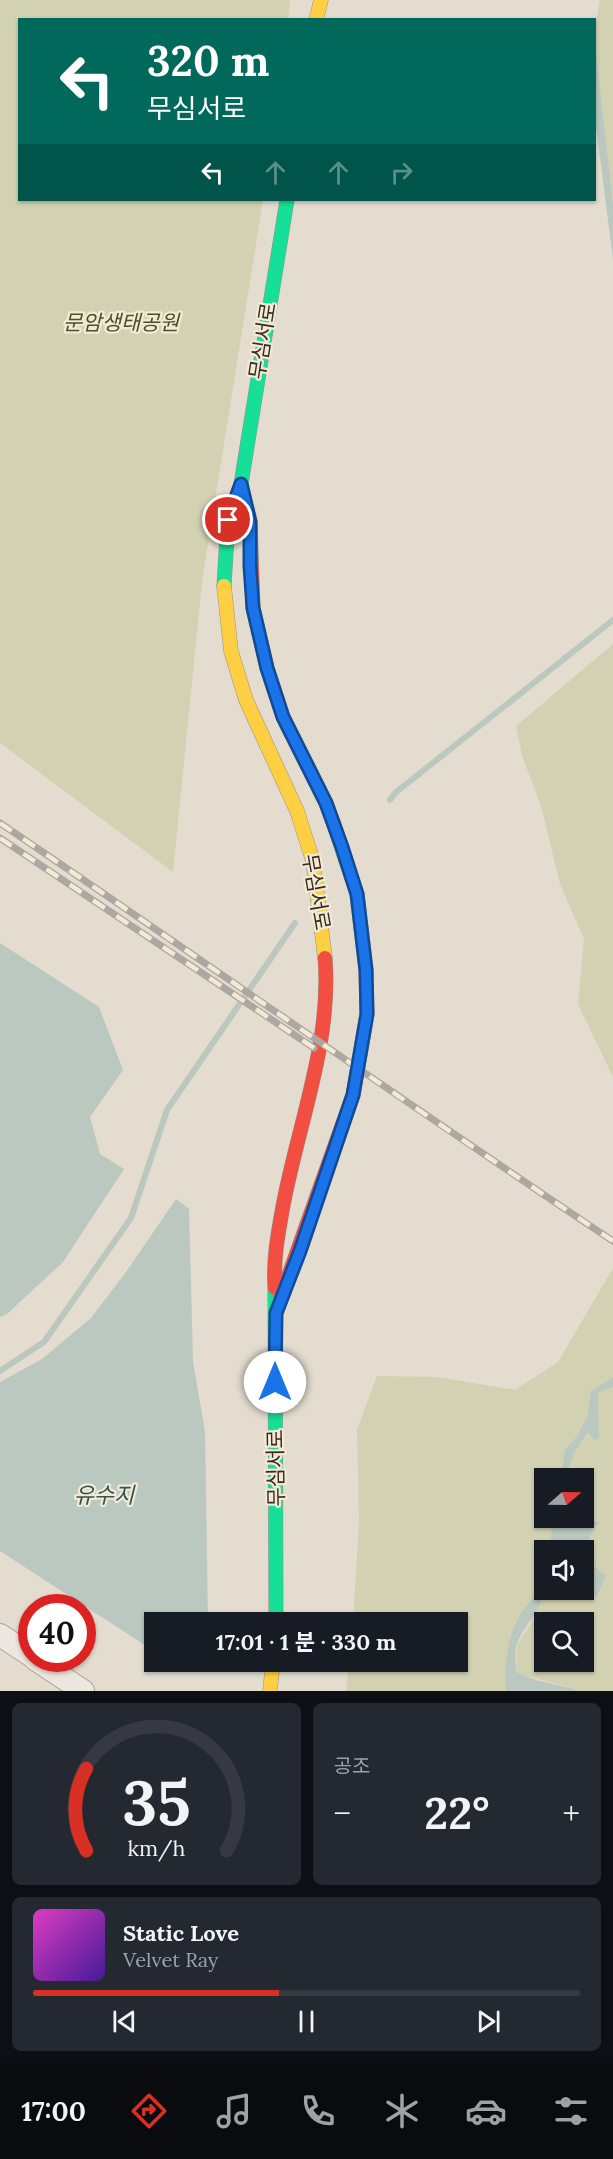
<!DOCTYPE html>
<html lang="ko">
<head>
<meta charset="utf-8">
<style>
  body { margin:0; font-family:Lora,"Noto Sans KR",serif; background:#242831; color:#f1f3f6; height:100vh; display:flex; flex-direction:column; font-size:22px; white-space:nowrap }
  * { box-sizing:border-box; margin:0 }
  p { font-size:20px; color:#9ea1a6 }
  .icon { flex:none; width:33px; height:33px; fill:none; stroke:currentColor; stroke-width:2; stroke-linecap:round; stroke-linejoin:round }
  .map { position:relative; height:1691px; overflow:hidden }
  .panel { display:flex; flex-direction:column; gap:12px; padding:12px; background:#0d0f14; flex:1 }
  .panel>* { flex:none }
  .top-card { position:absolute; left:18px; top:18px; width:578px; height:183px; border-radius:0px; box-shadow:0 2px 4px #0004; background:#00695c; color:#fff; overflow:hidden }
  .needle { width:39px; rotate:70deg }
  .controls { position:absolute; left:534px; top:1468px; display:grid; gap:12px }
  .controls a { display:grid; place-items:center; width:60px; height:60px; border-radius:0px; background:#171b24; box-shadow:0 2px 4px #0004; font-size:30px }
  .speed { position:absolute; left:18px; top:1594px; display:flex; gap:12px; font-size:30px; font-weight:700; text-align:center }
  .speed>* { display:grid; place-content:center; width:78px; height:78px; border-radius:50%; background:#171b24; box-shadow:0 2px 4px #0004; line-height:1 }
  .speed .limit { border:9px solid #d22; background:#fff; color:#111 }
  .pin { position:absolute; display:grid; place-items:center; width:51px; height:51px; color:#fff; margin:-26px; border:3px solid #fff; border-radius:50%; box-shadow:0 2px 6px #0007 }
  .me { position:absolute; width:66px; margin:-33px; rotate:0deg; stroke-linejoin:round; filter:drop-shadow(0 0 4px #0008) }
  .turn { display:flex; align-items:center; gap:21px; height:126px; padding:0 30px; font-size:27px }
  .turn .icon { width:78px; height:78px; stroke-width:2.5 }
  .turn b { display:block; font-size:42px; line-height:51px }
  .lanes { display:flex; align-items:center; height:57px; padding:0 30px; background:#0003; justify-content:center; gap:30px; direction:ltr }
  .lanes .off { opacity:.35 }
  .big { font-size:45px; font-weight:700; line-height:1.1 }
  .panel .tile { flex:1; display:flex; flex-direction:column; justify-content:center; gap:9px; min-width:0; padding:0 21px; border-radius:9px; background:#242831 }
  .panel .dial { align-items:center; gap:0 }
  .dial svg { height:156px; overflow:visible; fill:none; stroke:#363941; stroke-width:7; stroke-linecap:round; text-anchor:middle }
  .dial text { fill:#f1f3f6; stroke:none }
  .song { display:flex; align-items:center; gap:18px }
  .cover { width:72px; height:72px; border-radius:9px; background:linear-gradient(135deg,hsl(310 70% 55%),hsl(260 70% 35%)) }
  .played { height:6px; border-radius:3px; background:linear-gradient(90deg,#d93025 45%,#363941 45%) }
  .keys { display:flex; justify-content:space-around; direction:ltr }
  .heat { display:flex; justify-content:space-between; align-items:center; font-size:33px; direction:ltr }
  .panel .tiles { flex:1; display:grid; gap:12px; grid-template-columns:1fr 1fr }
  .tile:last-child { grid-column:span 2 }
  .trip { position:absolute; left:144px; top:1612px; width:324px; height:60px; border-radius:0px; background:#171b24; box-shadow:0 2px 4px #0004; font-weight:700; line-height:60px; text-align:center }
  .menu { display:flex; height:96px; justify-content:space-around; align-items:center; background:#090b0e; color:#9ea1a6 }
  .menu .icon { width:42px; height:42px }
  .menu .current { color:#d93025 }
  .menu b { font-size:27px; color:#f1f3f6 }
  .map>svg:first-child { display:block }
  .green { fill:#d2d2b3; fill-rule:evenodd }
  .water { fill:#bac8bf }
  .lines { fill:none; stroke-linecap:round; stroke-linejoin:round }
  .stream { stroke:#bac8bf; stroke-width:6 }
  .street-casing { stroke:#a9a298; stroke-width:24 }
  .fast-casing { stroke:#989188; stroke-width:15 }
  .slow-casing { stroke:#989188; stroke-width:15 }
  .jam-casing { stroke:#989188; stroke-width:15 }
  .street { stroke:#ece8e0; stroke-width:22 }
  .fast { stroke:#16e098; stroke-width:14 }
  .slow { stroke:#ffcf43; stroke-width:14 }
  .jam { stroke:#f24e42; stroke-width:14 }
  .rail-casing { stroke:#aca7a0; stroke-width:7 }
  .rail { stroke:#f3ead6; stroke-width:4.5; stroke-dasharray:14; stroke-linecap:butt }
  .route-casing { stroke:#114b97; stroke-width:15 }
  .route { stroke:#1a73e8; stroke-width:10 }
  .labels { text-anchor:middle; stroke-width:4.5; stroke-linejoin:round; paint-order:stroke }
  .park-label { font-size:21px; font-style:italic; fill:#485229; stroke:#f3ead6 }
  .street-label { font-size:21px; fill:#372b20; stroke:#f3ead6 }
  .water-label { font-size:22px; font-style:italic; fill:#315653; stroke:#f3ead6 }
</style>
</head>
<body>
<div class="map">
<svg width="613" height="1691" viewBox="0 0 613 1691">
  <rect width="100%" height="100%" fill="#e3dccf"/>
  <path class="green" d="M 0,0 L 290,0 L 288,19 L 20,20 L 20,200 L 263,200 L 202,582 L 173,872 L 0,743 Z
    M 600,0 L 613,0 L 613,204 L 594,33 Z
    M 613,644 L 613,1077 L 578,1004 L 584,939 L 560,884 L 541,806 L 522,756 L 516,726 Z
    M 613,1268 L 613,1377 L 591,1392 L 587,1416 L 577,1436 L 565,1450 L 560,1479 L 544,1479 L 544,1518 L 554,1518 L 548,1551 L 544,1551 C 544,1561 547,1575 543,1584 C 538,1596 527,1603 521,1614 C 507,1637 505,1665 506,1691 L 346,1691 L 349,1662 L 458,1662 L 458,1623 L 353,1623 L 359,1521 L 357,1430 L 377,1376 L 438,1377 L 515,1390 L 558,1362 Z
    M 613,1387 L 613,1691 L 575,1691 L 575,1689 L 516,1673 L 517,1645 L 535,1617 L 546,1590 L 576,1590 L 597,1596 L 606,1576 L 592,1562 L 590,1532 L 599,1523 L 585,1527 L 578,1524 L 578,1518 L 584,1518 L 584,1479 L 569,1467 L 576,1450 L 589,1433 L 599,1438 L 598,1393 ZM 544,1623 L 584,1623 L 584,1662 L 544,1662 Z"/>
  <path class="water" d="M 594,33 L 613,204 L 613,259 L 594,111 Z
    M 0,943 L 99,1007 L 123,1070 L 90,1117 L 100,1154 L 124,1169 L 63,1262 L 7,1314 L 0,1317 Z
    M 176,1199 L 189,1209 L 193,1361 L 205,1432 L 208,1623 L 154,1623 L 154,1651 L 0,1551 L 0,1382 L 42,1359 L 91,1318 L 126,1272 Z
    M 613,1377 L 613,1387 L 598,1393 L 599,1438 L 595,1440 L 588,1433 L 576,1450 L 569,1467 L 582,1479 L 560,1479 L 565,1450 L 577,1436 L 587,1416 L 591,1391 Z
    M 554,1518 L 578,1518 L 578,1524 L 584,1527 L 589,1519 L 600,1523 C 588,1528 587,1551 592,1562 C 595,1567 602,1572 606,1576 L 597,1596 L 576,1590 L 584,1590 L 584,1551 L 548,1551 Z
    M 544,1582 C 545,1611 527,1619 517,1644 C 514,1652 516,1664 516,1672 L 536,1680 L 575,1689 L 575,1691 L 506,1691 C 504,1665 507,1635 522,1612 C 529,1602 538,1593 544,1582 Z"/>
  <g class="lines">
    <path class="stream" d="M 390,800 L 395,793 L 613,620
      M 0,1371 L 44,1342 L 131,1218 L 167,1110 L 295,923"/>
    <g class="street-casing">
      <path id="street" d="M 0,1635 L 32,1656
        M 35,1659 L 83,1691"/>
    </g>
    <g class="fast-casing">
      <path id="fast" d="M 224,586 L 228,520 L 241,484 L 287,200
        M 333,822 L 357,894 L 366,970 L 367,1014 L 357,1072
        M 275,1288 L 276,1623"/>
    </g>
    <g class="slow-casing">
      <path id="slow" d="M 316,20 L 321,0
        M 224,586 L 231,651 L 246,700 L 297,811 L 313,861 L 325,958
        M 270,1691 L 273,1662"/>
    </g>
    <g class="jam-casing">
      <path id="jam" d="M 241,484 L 250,522 L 253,608 L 267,668 L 283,717 L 326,803 L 333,822
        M 275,1288 C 273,1259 278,1234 283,1206 C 298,1125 332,1042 325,958
        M 280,1300 L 353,1095 L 357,1072"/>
    </g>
    <use href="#street" class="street"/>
    <use href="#fast" class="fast"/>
    <use href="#slow" class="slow"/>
    <use href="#jam" class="jam"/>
    <g class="rail-casing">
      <path id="rail" d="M 0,823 C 205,962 407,1104 613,1241
        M 0,838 L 314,1048"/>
    </g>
    <use href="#rail" class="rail"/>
  </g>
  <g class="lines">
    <g class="route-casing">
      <path id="route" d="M 228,520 L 241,484 L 250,522 L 250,566 L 253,608 L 267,668 L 283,717 L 326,803 L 342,847 L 357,894 L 366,970 L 367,1014 L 353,1095 L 300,1251 L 276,1313 L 275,1382"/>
    </g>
    <use href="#route" class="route"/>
  </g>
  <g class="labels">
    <g class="park-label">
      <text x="121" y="330">문암생태공원</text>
    </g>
    <g class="street-label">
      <text transform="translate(263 341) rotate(-81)" y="7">무심서로</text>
      <text transform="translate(316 892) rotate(80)" y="7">무심서로</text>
      <text transform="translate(276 1468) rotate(-91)" y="7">무심서로</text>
    </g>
    <g class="water-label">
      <text x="104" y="1503">유수지</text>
    </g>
  </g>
</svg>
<div class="controls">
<a><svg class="needle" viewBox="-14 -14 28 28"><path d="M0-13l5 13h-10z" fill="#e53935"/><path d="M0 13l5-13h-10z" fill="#9ea1a6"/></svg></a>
<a><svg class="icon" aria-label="sound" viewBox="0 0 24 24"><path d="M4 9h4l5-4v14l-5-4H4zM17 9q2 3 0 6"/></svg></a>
<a><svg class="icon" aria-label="search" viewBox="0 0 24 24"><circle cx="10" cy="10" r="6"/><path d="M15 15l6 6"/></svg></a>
</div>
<div class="speed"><div class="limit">40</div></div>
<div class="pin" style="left:228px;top:520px;background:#d93025"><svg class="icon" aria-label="arrive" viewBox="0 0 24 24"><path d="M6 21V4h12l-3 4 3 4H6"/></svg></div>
<svg class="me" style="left:275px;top:1382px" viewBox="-20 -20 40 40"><circle r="19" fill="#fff"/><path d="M0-13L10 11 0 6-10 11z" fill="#1a73e8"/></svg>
<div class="trip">17:01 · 1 분 · 330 m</div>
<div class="top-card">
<div class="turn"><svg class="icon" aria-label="left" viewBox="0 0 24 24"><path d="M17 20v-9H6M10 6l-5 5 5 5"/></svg><div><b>320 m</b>무심서로</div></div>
<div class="lanes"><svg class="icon" aria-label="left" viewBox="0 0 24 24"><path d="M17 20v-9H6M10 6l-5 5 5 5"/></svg><svg class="icon off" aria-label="ahead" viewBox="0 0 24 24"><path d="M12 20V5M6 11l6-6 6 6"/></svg><svg class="icon off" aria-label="ahead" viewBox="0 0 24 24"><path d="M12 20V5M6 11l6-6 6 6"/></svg><svg class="icon off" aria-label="right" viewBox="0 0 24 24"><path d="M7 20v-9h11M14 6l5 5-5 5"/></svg></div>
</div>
</div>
<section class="panel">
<div class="tiles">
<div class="tile dial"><svg viewBox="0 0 100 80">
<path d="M14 69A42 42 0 1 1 86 69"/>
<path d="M14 69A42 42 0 0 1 14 27" stroke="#d93025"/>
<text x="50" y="56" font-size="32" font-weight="700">35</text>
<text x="50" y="72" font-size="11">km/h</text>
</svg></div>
<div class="tile"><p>공조</p>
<div class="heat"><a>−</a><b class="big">22°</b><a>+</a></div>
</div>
<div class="tile">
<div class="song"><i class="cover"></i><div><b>Static Love</b><p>Velvet Ray</p></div></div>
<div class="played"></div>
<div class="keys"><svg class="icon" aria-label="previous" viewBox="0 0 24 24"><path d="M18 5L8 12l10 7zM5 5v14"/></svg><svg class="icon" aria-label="pause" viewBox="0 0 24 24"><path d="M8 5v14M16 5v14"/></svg><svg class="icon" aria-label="next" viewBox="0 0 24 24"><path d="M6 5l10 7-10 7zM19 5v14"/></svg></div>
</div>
</div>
</section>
<nav class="menu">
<b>17:00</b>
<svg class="icon current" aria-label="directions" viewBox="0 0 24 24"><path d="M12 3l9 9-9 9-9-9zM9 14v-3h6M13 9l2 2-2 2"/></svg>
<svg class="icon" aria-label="music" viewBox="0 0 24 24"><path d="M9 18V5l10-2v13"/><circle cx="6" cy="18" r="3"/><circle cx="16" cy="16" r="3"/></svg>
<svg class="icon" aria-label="phone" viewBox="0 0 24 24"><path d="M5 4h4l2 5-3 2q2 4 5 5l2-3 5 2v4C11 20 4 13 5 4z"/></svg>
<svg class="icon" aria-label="climate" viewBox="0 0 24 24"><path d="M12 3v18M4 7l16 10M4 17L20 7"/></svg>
<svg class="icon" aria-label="car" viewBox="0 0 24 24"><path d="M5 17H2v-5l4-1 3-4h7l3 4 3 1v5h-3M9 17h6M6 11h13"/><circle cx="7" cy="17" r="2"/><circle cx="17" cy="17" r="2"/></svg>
<svg class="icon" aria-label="filters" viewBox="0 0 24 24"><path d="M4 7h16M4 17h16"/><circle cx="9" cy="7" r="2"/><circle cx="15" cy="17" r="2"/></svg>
</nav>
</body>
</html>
